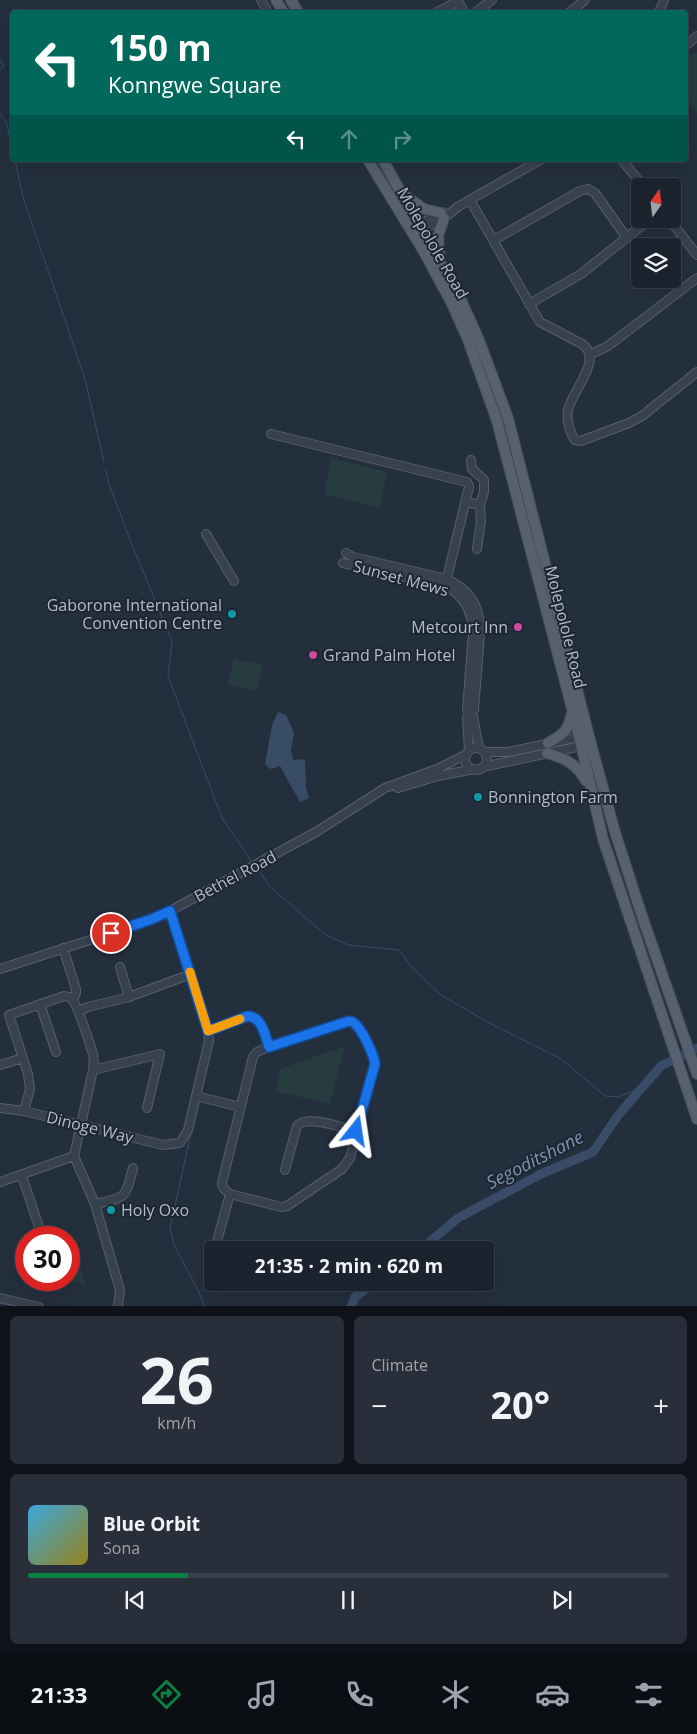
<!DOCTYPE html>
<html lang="en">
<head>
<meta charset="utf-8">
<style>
  body { margin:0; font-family:"Open Sans",sans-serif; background:#282f3a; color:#f1f3f6; height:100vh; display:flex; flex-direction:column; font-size:19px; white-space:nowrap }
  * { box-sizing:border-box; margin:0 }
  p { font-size:16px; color:#a0a4aa }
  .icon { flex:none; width:28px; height:28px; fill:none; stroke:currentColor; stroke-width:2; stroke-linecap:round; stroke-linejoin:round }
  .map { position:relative; height:1306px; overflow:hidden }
  .details { display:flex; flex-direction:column; gap:10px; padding:10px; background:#0f1319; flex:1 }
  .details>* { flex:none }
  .guide { position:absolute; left:10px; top:10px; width:678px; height:152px; border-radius:5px; box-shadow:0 5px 20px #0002,0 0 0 1px #39404a; background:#00695c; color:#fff; overflow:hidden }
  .needle { width:32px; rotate:14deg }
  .fabs { position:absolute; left:631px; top:178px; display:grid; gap:10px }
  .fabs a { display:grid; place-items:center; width:50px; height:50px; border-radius:5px; background:#1b232e; box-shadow:0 5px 20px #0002,0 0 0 1px #39404a; font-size:25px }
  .speed { position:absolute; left:15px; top:1226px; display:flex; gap:10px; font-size:25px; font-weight:700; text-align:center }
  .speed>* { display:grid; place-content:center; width:65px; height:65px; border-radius:50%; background:#1b232e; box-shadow:0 5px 20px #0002,0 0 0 1px #39404a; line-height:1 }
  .speed .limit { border:8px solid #d22; background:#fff; color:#111 }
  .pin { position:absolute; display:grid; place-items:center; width:42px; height:42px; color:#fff; margin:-21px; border:2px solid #fff; border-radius:50%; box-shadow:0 1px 5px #0007 }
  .me { position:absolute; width:55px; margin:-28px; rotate:15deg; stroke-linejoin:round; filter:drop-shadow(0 0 4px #0008) }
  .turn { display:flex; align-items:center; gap:18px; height:105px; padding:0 15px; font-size:22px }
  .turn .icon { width:65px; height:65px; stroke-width:2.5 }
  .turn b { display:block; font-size:35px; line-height:42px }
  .lanes { display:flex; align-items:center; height:48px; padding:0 15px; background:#0003; justify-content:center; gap:25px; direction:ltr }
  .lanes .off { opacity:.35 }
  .big { font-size:38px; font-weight:700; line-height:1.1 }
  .details .tile { flex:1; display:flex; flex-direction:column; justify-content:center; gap:8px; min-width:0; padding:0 18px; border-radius:8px; background:#282f3a }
  .details .dial { align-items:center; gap:0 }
  .dial b { font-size:65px; line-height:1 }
  .song { display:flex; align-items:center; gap:15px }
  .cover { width:60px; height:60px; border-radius:8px; background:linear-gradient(135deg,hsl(200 70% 55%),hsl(50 70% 35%)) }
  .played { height:5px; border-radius:2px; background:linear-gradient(90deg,#0b8043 25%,#39404a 25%) }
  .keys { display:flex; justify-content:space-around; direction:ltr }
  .heat { display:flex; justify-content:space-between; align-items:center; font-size:28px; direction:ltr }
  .details .tiles { flex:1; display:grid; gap:10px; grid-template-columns:1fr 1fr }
  .tile:last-child { grid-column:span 2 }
  .trip { position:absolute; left:204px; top:1241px; width:290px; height:50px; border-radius:5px; background:#1b232e; box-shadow:0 5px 20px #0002,0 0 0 1px #39404a; font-weight:700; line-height:50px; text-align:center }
  .tabs { display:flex; height:80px; justify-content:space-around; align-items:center; background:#0b0e12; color:#a0a4aa }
  .tabs .icon { width:35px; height:35px }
  .tabs .current { color:#0b8043 }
  .tabs b { font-size:22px; color:#f1f3f6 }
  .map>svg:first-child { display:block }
  .green { fill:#263c3f }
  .water { fill:#394c67 }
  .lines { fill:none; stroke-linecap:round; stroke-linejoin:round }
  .stream { stroke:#394c67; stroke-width:1 }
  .river { stroke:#394c67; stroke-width:9 }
  .minor-casing { stroke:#565f6c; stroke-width:10 }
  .major-casing { stroke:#414a57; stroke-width:12 }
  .minor { stroke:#38414e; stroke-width:8 }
  .major { stroke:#56606e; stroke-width:10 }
  .route-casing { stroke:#114b97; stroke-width:12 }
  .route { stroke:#1a73e8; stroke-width:9 }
  .slow { stroke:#f59e0b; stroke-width:9 }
  .culture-dot { fill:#0f9aa8; stroke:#1d2633; stroke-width:2 }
  .hotel-dot { fill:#d1479c; stroke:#1d2633; stroke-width:2 }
  .labels { text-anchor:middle; stroke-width:4; stroke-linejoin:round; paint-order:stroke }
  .street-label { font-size:16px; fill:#b4bcc9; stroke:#1d2633 }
  .poi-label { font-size:16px; fill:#b4bcc9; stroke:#1d2633; text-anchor:start }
  .water-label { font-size:18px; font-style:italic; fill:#7c92b1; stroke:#1d2633 }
</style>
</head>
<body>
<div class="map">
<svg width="697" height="1307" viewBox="0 0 697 1307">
  <rect width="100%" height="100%" fill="#242f3e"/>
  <path class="green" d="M 697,52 L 697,114 L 685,97 L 685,58 Z
    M 331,458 L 387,472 L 380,508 L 324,494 Z
    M 234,659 L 262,665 L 257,691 L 228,685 Z
    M 345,1046 L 330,1104 L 275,1091 L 280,1069 Z
    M 72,1243 L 86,1285 L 64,1280 L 69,1280 L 69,1244 Z"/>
  <path class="water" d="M 278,712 L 286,715 L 294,733 L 291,750 L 293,760 L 305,759 L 306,788 L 309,798 L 300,802 L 280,766 L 270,769 L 265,764 L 272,725 Z"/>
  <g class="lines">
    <path class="stream" d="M 0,60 L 4,66 L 0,70
      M 0,113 L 7,124 L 12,150
      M 15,160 L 23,197 L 85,379 L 104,462
      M 106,470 L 109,484 L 132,545 L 172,641 L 168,676 L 222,818 L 252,862
      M 256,867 L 271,888 L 326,935 L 348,945 L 399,950 L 412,967 L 441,995 L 493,1025 L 561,1059 L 605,1096 L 619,1097 L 642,1087
      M 191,1133 L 170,1228 L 174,1245 L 199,1292 L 205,1307"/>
    <path class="river" d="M 420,1250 L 458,1218 L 541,1174 L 593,1152 L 619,1114 L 661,1066 L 697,1048
      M 351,1307 L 355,1297 L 376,1282"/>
    <g class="minor-casing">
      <path id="minor" d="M 261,0 L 268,12
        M 457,0 L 464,12
        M 437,12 L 457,2
        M 476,12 L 492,0
        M 570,12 L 585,0
        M 659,12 L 664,0
        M 685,46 L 697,36
        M 622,160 L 643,186
        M 470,200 L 540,322 L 582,344 C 604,359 572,391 568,410 C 566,419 570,433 575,440 L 581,441 L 629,423 L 642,416 L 697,372
        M 669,219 L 697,255
        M 415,227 L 443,212
        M 419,232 L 444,218 L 459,206 L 540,160
        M 494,240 L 580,191 L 588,189 L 595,193 L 627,238
        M 529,304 L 581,274 L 650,219
        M 591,354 L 608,346 L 697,278
        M 271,434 L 467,482 L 469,486 L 468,491 L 445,586
        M 471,460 L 472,469 L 484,480 L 484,492 L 480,505
        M 466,502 L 480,505 L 481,520 L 477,549
        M 206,534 L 234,581
        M 346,553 L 353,557 L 447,579 C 485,598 481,623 478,659 C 477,676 475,693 474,710
        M 343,563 L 445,586 C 464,595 472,611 473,632 L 467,710
        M 467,717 L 469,751
        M 473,717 L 479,748
        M465 759a11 11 0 1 1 22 0a11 11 0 1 1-22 0Z
        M 484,752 L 509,752 L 583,736
        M 483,767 L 586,745
        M 398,788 L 438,776 L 474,769
        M 63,948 L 76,989 L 76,993 L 73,1000
        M 120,967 L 129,997
        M 0,969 L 127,928 L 170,911 L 316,832 L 385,788 L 437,769 L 467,754
        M 40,1004 L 56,1052
        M 78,1011 L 88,1007 L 129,997 L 191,974
        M 350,1021 C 361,1026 374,1053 375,1064 L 350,1158 L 342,1169 L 287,1206 L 281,1207 L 230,1194 C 226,1191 222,1188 222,1183 L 253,1057 L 257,1052 L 269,1047 Z
        M 208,1031 L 248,1016 C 262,1016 265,1036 269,1047
        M 0,1065 L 23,1058
        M 93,1070 L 160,1054 L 147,1108
        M 196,1096 L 240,1107
        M 0,1108 L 24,1111 L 163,1145 L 180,1143 L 188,1130 L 209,1041 L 208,1031 L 170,911
        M 24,1111 L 30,1089 L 28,1074 L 9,1015 L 64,996 C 68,997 68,996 71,998 C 77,1003 90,1044 93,1054 C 94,1059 94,1064 93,1070 L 74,1156
        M 74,1156 L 95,1204 L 120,1290 L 118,1307
        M 285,1170 L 297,1126 C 306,1114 343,1128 356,1131
        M 22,1176 L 42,1236
        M 0,1182 L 74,1156
        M 95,1204 C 127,1197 125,1199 133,1168
        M 216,1245 L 230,1194
        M 0,1298 L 39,1307"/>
    </g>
    <g class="major-casing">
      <path id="major" d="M 276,0 L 283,12
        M 291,0 L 298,12
        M 368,160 L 424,252 L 451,302 L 468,340 L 497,421 L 578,732 L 603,839 L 697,1119
        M 383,160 L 461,300 L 479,340 L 508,418 L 591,744 L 615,832 L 642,916 L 697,1074
        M 406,196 L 424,209 L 441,213
        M 440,259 L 438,236 L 444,218
        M 548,743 C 564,734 568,731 572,713
        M 547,753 C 564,758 577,764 586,781"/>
    </g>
    <use href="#minor" class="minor"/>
    <use href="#major" class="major"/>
  </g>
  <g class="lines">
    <g class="route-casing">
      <path id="route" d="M 111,933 L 152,919 L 170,911 L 208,1031 L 248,1016 C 262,1017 265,1035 269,1047 L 346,1022 C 350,1021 351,1021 354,1023 C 362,1029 374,1055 375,1064 L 356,1131"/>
    </g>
    <use href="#route" class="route"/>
    <path class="slow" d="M 190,972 L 208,1031 L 240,1019"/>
  </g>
  <g class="culture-dot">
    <circle cx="232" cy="614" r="5"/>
    <circle cx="478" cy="797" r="5"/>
    <circle cx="111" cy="1210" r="5"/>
  </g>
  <g class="hotel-dot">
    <circle cx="518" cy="627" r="5"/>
    <circle cx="313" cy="655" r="5"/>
  </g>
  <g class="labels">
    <g class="street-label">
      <text transform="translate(433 243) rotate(60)" y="6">Molepolole Road</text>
      <text transform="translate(401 578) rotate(15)" y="6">Sunset Mews</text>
      <text transform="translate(566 627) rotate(76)" y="6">Molepolole Road</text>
      <text transform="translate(235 876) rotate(-28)" y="6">Bethel Road</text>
      <text transform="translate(90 1127) rotate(14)" y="6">Dinoge Way</text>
    </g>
    <g class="poi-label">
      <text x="222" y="611" text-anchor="end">Gaborone International<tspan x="222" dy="18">Convention Centre</tspan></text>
      <text x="508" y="633" text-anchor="end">Metcourt Inn</text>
      <text x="323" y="661">Grand Palm Hotel</text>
      <text x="488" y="803">Bonnington Farm</text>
      <text x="121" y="1216">Holy Oxo</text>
    </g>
    <g class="water-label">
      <text transform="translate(535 1160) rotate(-27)" y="6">Segoditshane</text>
    </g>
  </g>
</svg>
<div class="fabs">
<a><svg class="needle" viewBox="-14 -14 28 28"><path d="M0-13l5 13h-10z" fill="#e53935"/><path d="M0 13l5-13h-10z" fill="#a0a4aa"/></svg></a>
<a><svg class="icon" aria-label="layers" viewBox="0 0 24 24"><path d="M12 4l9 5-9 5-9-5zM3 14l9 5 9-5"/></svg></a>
</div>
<div class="speed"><div class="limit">30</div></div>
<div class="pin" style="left:111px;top:933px;background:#d93025"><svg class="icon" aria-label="arrive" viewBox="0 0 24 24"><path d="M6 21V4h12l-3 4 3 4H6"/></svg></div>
<svg class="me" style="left:356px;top:1131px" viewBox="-20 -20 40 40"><path d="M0-17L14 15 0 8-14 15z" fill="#1a73e8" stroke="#fff" stroke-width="4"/></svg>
<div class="trip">21:35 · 2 min · 620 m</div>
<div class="guide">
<div class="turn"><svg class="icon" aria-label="left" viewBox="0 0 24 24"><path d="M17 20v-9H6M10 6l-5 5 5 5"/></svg><div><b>150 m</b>Konngwe Square</div></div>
<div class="lanes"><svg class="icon" aria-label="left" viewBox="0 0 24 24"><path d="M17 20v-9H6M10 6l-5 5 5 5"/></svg><svg class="icon off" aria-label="ahead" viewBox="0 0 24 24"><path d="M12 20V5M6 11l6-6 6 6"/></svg><svg class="icon off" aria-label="right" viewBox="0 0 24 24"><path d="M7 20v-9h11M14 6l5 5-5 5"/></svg></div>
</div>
</div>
<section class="details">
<div class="tiles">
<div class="tile dial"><b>26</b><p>km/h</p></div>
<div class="tile"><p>Climate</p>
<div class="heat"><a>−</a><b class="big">20°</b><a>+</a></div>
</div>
<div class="tile">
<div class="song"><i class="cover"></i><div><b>Blue Orbit</b><p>Sona</p></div></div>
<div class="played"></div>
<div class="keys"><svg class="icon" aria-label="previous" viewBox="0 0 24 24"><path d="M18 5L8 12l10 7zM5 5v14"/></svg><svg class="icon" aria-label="pause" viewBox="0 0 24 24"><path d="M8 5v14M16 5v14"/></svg><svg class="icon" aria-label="next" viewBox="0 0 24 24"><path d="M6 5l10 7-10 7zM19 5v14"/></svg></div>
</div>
</div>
</section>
<nav class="tabs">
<b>21:33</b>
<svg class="icon current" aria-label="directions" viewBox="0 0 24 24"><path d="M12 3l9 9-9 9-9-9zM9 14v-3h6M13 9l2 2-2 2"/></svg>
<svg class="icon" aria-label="music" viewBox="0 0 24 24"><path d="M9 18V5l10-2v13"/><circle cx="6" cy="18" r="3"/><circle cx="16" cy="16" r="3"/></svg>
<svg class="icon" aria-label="phone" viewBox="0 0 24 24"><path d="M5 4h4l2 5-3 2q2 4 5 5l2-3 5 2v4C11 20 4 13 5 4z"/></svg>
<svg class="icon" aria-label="climate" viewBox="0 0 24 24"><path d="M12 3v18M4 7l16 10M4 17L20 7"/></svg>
<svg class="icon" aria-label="car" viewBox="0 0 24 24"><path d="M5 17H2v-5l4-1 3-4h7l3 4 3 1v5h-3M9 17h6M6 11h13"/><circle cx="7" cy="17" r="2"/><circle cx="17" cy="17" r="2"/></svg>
<svg class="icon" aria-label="filters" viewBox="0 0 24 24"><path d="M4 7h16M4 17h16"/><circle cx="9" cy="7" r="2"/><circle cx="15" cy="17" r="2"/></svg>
</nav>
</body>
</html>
